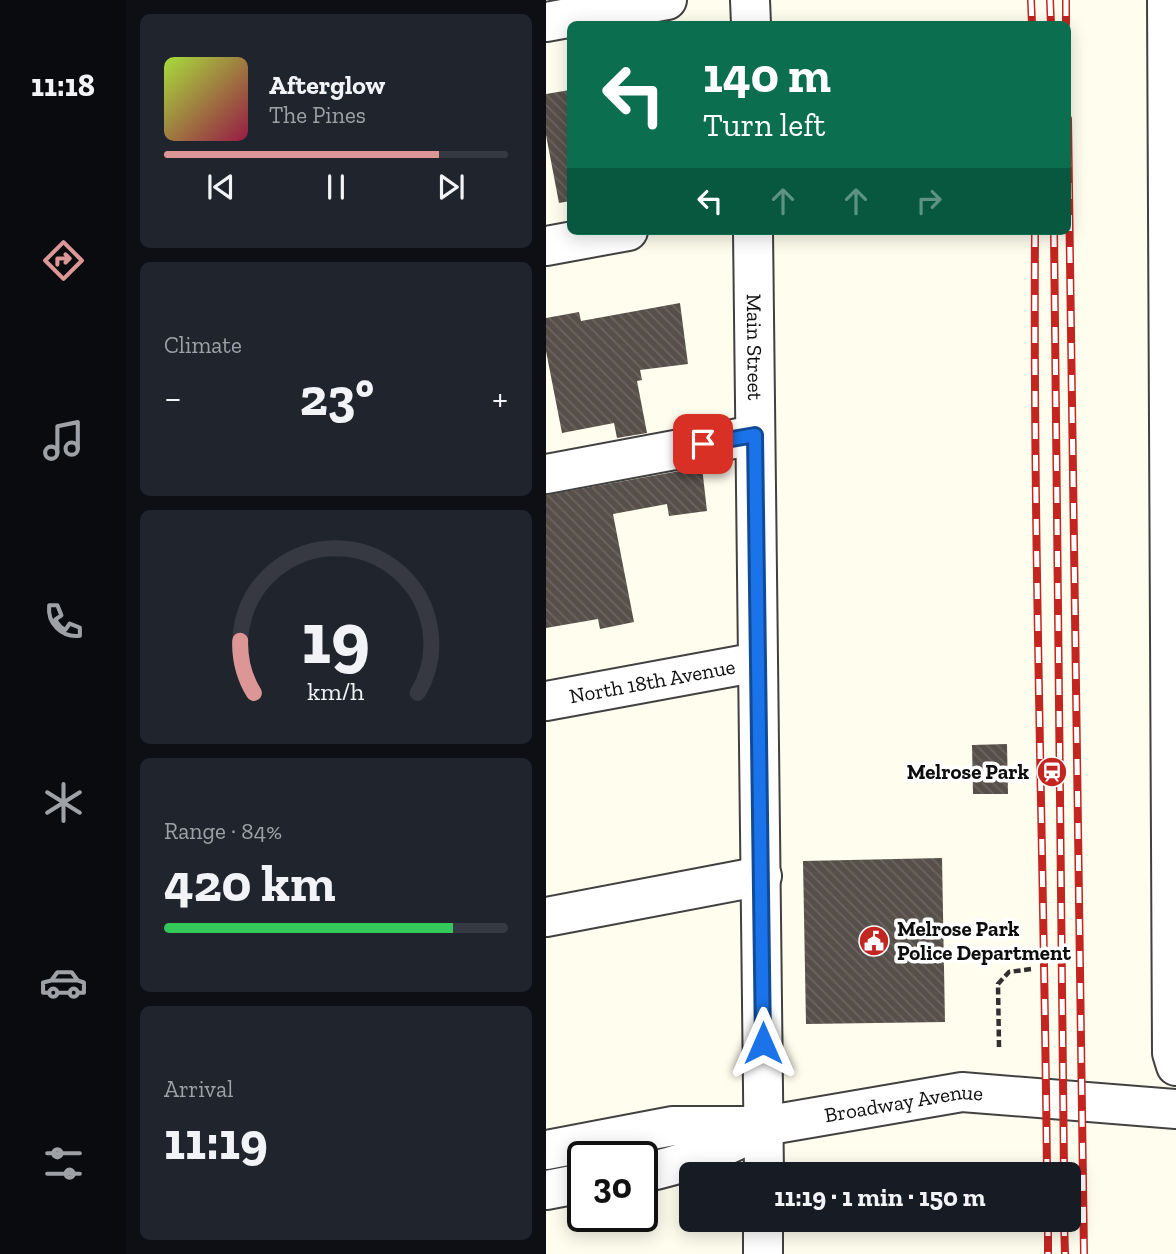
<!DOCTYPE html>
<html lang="en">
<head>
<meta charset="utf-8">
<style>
  body { margin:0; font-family:"Zilla Slab",serif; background:#20242c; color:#f1f3f6; height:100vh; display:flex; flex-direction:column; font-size:26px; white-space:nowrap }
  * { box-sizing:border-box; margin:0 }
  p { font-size:23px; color:#9ea1a6 }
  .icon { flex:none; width:38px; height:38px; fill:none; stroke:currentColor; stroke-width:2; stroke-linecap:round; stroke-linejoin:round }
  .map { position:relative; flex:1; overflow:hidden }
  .side { display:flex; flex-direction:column; gap:14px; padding:14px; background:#0d0f14; width:420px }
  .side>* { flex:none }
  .banner { position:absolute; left:21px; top:21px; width:504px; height:214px; border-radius:10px; box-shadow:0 4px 18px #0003; background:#0b6e4f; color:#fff; overflow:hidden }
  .speed { position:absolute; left:21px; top:1141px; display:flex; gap:14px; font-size:35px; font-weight:700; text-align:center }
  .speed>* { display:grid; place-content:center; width:91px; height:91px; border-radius:50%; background:#171b24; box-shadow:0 4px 18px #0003; line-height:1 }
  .speed .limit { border:4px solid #111; border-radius:10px; background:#fff; color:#111 }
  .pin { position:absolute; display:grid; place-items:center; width:60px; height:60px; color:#fff; margin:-30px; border-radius:14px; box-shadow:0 4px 10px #0006 }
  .me { position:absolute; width:77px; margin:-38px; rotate:0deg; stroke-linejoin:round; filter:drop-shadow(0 0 5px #0008) }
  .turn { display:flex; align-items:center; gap:24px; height:147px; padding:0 21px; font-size:32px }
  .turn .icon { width:91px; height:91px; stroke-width:2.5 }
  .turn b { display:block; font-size:49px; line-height:60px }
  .lanes { display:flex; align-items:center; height:66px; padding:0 21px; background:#0003; justify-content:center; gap:35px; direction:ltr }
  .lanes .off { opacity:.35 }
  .big { font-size:52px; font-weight:700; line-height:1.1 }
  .side .tile { flex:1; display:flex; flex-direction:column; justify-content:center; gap:10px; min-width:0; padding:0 24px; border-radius:10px; background:#20242c }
  .side .dial { align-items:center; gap:0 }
  .dial svg { height:182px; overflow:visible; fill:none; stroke:#363941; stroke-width:7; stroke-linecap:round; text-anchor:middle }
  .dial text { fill:#f1f3f6; stroke:none }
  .song { display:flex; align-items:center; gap:21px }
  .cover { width:84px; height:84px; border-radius:10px; background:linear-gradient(135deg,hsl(80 70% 55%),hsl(340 70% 35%)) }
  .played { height:7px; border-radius:4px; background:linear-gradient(90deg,#dc9696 80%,#363941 80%) }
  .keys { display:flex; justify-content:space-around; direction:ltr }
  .heat { display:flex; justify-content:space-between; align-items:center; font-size:38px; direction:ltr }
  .charge { height:10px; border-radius:5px; background:linear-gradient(90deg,#34c759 84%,#363941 0) }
  .trip { position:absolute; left:133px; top:1162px; width:402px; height:70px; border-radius:10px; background:#171b24; box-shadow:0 4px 18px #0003; font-weight:700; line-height:70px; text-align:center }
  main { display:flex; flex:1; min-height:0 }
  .menu { display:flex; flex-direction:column; width:126px; justify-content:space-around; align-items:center; background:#090b0e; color:#9ea1a6 }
  .menu .icon { width:49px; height:49px }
  .menu .active { color:#dc9696 }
  .menu b { font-size:32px; color:#f1f3f6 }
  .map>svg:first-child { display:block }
  .building { fill:url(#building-back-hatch) }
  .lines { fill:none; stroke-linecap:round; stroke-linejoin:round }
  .minor-casing { stroke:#414141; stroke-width:42 }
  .path { stroke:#303030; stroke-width:4.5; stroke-dasharray:7 3.5; stroke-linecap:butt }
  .minor { stroke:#fff; stroke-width:38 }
  .rail-casing { stroke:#c32521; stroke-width:8 }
  .rail { stroke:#fff; stroke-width:5; stroke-dasharray:16; stroke-linecap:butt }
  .route-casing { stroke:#114b97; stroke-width:18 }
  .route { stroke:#1a73e8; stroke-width:12 }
  .labels { text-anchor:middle; stroke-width:7; stroke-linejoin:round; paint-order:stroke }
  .street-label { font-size:21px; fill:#0e0e0e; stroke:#fff }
  .poi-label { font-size:21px; font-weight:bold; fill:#0e0e0e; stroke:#fff; text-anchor:end }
</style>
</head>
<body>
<main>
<nav class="menu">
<b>11:18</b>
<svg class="icon active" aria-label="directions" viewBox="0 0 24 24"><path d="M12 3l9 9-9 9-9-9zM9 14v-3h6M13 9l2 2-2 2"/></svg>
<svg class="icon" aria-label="music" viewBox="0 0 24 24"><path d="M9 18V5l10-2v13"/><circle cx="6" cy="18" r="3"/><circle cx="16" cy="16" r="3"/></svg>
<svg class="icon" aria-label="phone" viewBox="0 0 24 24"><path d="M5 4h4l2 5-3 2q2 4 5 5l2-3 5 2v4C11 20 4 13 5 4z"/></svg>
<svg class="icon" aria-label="climate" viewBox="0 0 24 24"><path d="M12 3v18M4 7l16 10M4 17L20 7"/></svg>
<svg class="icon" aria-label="car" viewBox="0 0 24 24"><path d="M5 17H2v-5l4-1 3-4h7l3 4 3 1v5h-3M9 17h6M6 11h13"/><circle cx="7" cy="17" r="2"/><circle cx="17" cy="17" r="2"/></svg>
<svg class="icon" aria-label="filters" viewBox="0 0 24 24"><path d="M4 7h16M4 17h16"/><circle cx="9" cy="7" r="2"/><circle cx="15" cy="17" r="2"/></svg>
</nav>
<section class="side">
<div class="tile">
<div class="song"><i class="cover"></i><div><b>Afterglow</b><p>The Pines</p></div></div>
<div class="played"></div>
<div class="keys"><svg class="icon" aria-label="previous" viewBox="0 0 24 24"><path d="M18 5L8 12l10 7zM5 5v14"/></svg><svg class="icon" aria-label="pause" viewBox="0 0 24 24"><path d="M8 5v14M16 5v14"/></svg><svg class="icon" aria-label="next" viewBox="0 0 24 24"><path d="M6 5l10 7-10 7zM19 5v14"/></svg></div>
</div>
<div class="tile"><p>Climate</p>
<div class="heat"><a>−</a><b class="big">23°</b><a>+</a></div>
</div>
<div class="tile dial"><svg viewBox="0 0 100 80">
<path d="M14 69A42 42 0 1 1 86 69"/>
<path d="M14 69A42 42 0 0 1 8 46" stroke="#dc9696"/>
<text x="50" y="56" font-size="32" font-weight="700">19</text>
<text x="50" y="72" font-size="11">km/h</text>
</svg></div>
<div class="tile"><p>Range · 84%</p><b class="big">420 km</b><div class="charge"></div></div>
<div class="tile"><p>Arrival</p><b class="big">11:19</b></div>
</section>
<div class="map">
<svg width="630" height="1254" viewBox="0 0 630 1254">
  <defs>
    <pattern id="building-back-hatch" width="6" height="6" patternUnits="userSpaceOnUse" patternTransform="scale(1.75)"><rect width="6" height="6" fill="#57504a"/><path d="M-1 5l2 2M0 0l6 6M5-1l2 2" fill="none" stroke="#6a6560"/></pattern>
  </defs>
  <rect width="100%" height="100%" fill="#fffdee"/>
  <path class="building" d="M 24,90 L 24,201 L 13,203 L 0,135 L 0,94 Z
    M 134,303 L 142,364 L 94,370 L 96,380 L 91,381 L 101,433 L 71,438 L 68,423 L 16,433 L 0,351 L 0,318 L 33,312 L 35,321 Z
    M 156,467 L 161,511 L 123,516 L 121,504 L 67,514 L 88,622 L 54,629 L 52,619 L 0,628 L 0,495 Z
    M 461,744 L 462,794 L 427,794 L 426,745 Z
    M 396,858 L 399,1022 L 260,1024 L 257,861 Z"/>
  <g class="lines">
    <g class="minor-casing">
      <g id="minor">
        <path d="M 204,0 L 205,24"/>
        <path d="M 621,0 L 626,1053 L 630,1066"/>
        <path d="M 0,22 L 121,0"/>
        <path id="s1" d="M 207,231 L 218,1174"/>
        <path d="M 0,246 L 82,231"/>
        <path d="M 0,474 L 209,435"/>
        <path id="s2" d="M 0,701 L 212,662"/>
        <path d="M 0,917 L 216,876"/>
        <path id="s3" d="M 0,1150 L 127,1126 L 218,1126 L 416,1092 L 630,1109"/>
        <path d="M 96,1173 C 138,1165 172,1150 210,1131"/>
        <path d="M 0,1190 L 37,1183"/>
        <path d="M 217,1254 L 217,1220"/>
      </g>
    </g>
    <path class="path" d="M 453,1047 L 452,984 L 463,972 L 485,969"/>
    <use href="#minor" class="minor"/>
    <g class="rail-casing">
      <path id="rail" d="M 485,0 L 486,24
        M 504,0 L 505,24
        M 520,0 L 520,24
        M 522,119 L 538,1254
        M 489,231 C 487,545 498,860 501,1174
        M 508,231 L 518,1174
        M 502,1220 L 502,1254
        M 518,1220 L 519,1254"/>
    </g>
    <use href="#rail" class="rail"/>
  </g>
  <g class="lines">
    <g class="route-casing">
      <path id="route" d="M 157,444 L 209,435 L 217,1043"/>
    </g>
    <use href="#route" class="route"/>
  </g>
  <defs>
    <g id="station-disc" transform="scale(1.575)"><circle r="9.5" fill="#c32521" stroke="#fff"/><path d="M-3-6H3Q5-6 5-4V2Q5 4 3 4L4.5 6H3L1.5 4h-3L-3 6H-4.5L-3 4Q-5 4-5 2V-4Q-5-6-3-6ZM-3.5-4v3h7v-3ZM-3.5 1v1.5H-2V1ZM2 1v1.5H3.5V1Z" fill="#fff"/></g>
    <g id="civic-disc" transform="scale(1.575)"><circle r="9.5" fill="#c32521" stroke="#fff"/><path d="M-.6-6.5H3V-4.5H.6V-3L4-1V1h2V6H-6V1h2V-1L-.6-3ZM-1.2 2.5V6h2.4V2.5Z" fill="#fff"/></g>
  </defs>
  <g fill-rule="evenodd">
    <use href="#station-disc" x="506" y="772"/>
    <use href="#civic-disc" x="328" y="941"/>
  </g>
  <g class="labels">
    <g class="street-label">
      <text dy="7" stroke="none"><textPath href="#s1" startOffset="116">Main Street</textPath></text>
      <text dy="7" stroke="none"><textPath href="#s2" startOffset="108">North 18th Avenue</textPath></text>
      <text dy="7" stroke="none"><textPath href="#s3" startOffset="362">Broadway Avenue</textPath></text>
    </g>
    <g class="poi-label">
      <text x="483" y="779">Melrose Park</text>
      <text x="351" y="936" text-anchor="start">Melrose Park<tspan x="351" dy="24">Police Department</tspan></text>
    </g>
  </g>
</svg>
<div class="speed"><div class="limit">30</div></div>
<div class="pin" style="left:157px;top:444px;background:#d93025"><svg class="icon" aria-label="arrive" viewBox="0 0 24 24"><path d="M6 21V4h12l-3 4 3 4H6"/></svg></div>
<svg class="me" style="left:217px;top:1043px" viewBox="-20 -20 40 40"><path d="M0-17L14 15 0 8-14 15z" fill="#1a73e8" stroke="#fff" stroke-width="4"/></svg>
<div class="trip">11:19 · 1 min · 150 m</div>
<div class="banner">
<div class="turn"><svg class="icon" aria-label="left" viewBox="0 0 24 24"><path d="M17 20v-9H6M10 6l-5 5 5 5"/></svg><div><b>140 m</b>Turn left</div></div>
<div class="lanes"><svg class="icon" aria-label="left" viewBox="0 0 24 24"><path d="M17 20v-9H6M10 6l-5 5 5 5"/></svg><svg class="icon off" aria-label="ahead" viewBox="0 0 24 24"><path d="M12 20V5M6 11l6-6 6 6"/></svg><svg class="icon off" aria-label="ahead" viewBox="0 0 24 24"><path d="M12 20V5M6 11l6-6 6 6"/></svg><svg class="icon off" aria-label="right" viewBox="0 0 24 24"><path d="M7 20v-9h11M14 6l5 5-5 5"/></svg></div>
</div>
</div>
</main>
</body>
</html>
